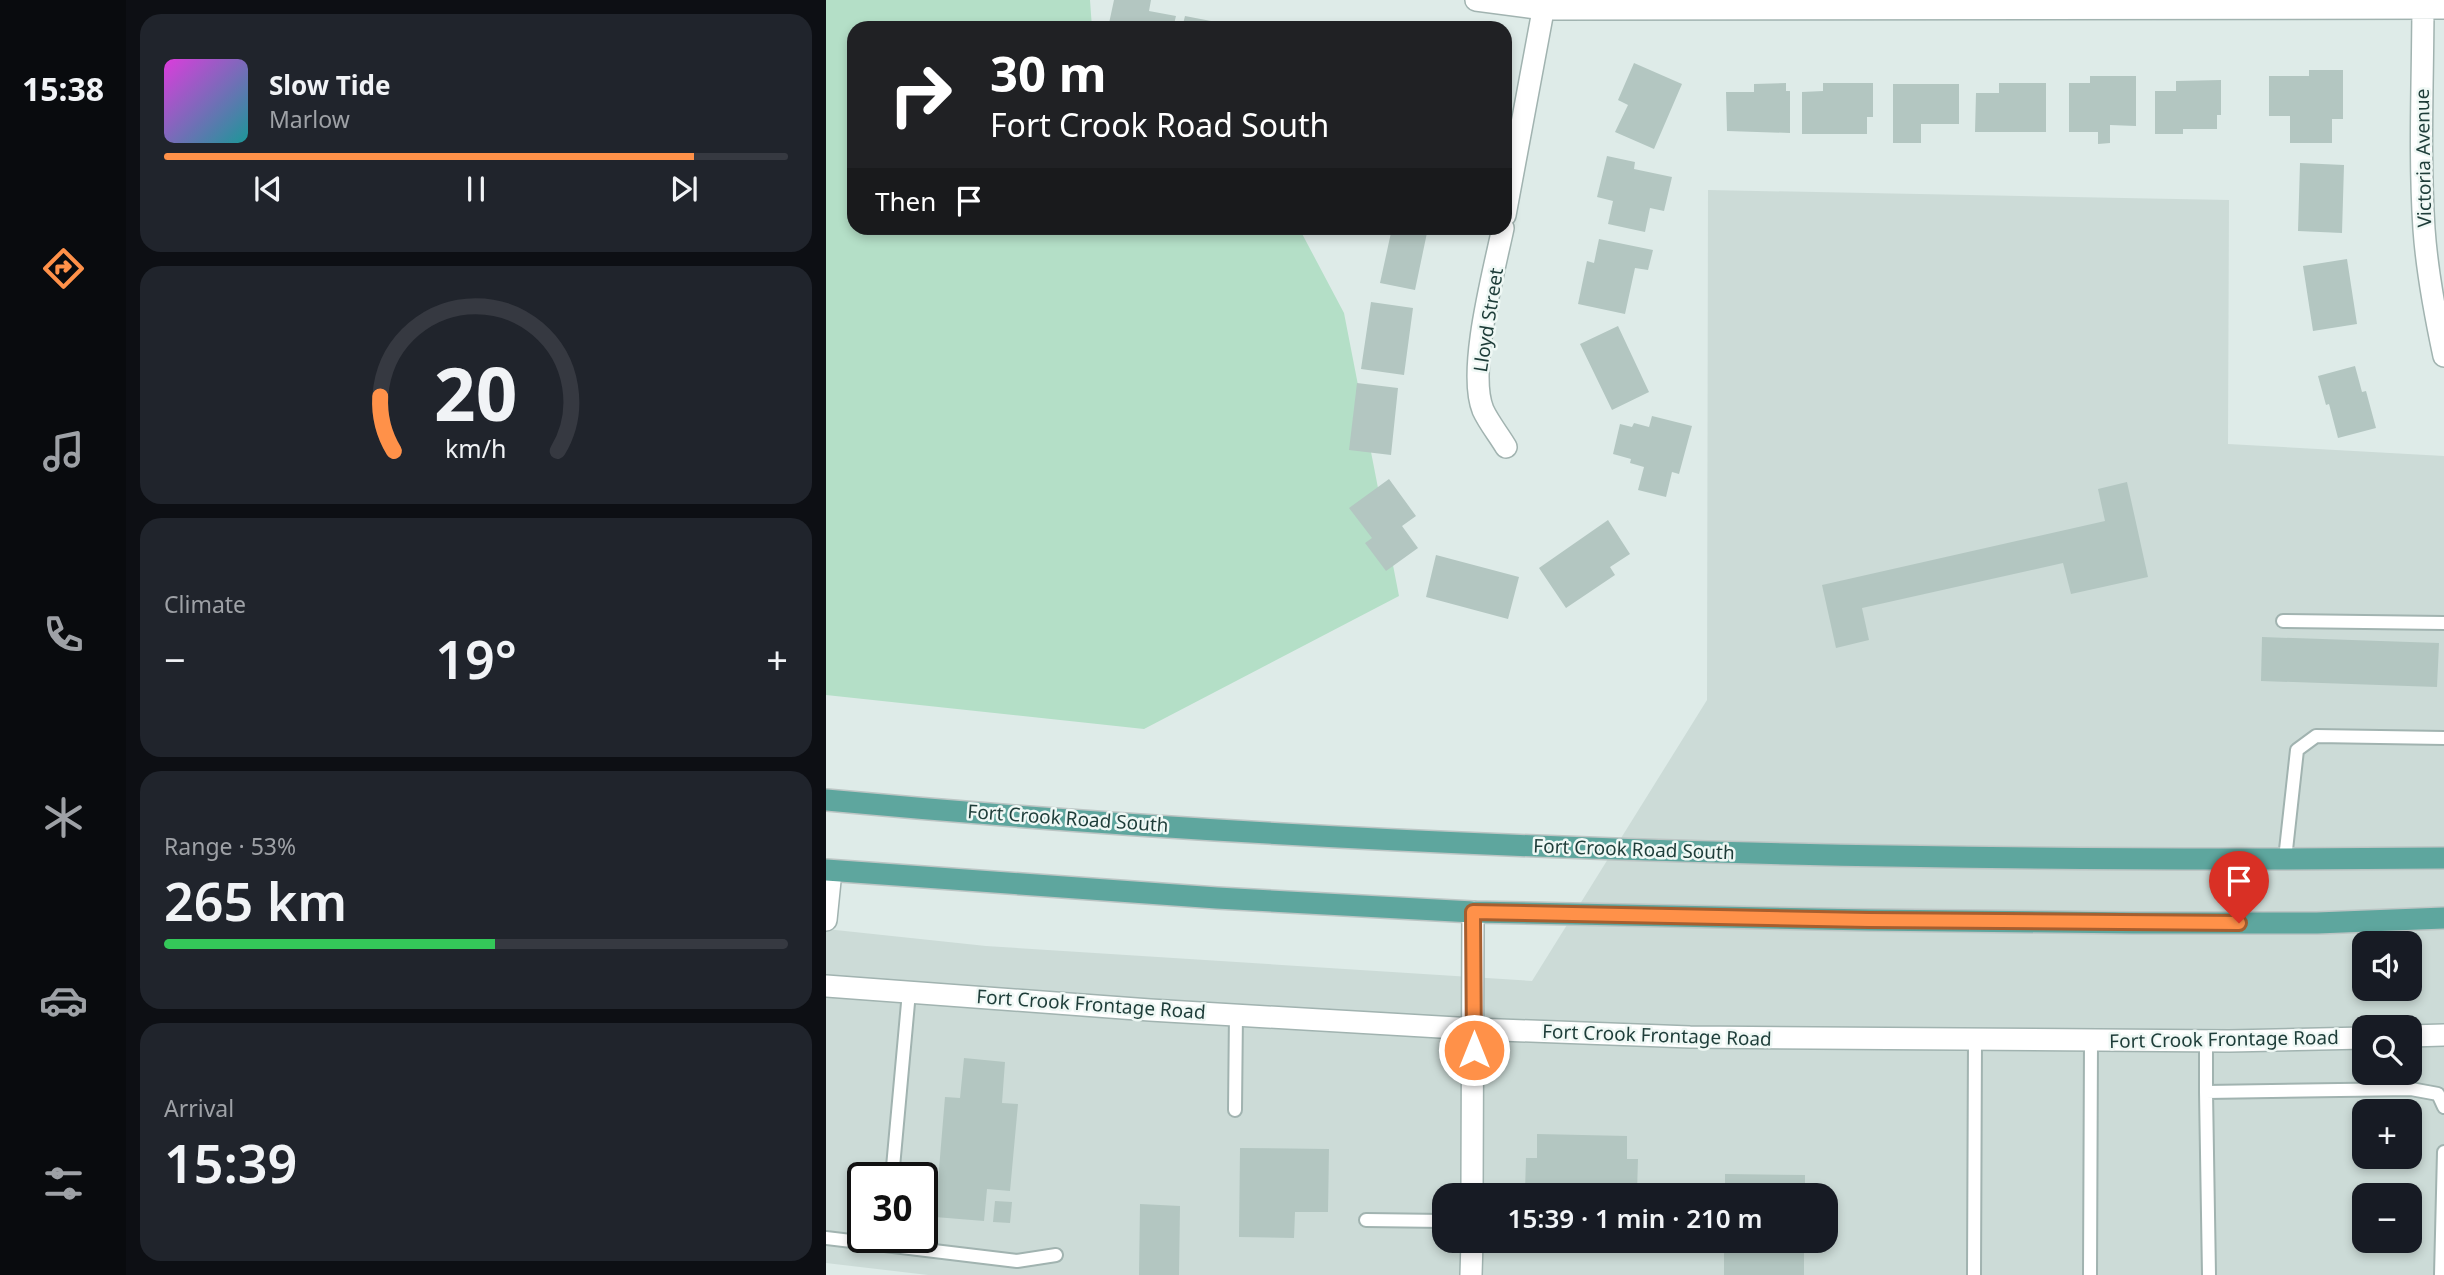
<!DOCTYPE html>
<html lang="en">
<head>
<meta charset="utf-8">
<style>
  body { margin:0; font-family:"Noto Sans",sans-serif; background:#20242c; color:#f1f3f6; height:100vh; display:flex; flex-direction:column; font-size:26px; white-space:nowrap }
  * { box-sizing:border-box; margin:0 }
  p { font-size:23px; color:#9ea1a6 }
  .icon { flex:none; width:38px; height:38px; fill:none; stroke:currentColor; stroke-width:2; stroke-linecap:round; stroke-linejoin:round }
  .map { position:relative; flex:1; overflow:hidden }
  .panel { display:flex; flex-direction:column; gap:14px; padding:14px; background:#0d0f14; width:700px }
  .panel>* { flex:none }
  .banner { position:absolute; left:21px; top:21px; width:665px; height:214px; border-radius:21px; box-shadow:0 4px 10px #0003; background:#202124; color:#fff; overflow:hidden }
  .fabs { position:absolute; left:1526px; top:931px; display:grid; gap:14px }
  .fabs a { display:grid; place-items:center; width:70px; height:70px; border-radius:14px; background:#171b24; box-shadow:0 4px 10px #0003; font-size:35px }
  .speed { position:absolute; left:21px; top:1162px; display:flex; gap:14px; font-size:35px; font-weight:700; text-align:center }
  .speed>* { display:grid; place-content:center; width:91px; height:91px; border-radius:50%; background:#171b24; box-shadow:0 4px 10px #0003; line-height:1 }
  .speed .limit { border:4px solid #111; border-radius:10px; background:#fff; color:#111 }
  .pin { position:absolute; display:grid; place-items:center; width:60px; height:60px; color:#fff; margin:-72px -30px; border-radius:50% 50% 50% 0; rotate:-45deg; box-shadow:0 0 7px #0007 }
  .pin .icon { rotate:45deg }
  .me { position:absolute; width:77px; margin:-38px; rotate:0deg; stroke-linejoin:round; filter:drop-shadow(0 0 5px #0008) }
  .turn { display:flex; align-items:center; gap:24px; height:147px; padding:0 28px; font-size:32px }
  .turn .icon { width:91px; height:91px; stroke-width:2.5 }
  .turn b { display:block; font-size:49px; line-height:60px }
  .then { display:flex; align-items:center; height:66px; padding:0 28px; background:#0003; gap:14px; font-size:26px }
  .big { font-size:52px; font-weight:600; line-height:1.1 }
  .panel .tile { flex:1; display:flex; flex-direction:column; justify-content:center; gap:10px; min-width:0; padding:0 24px; border-radius:21px; background:#20242c }
  .panel .dial { align-items:center; gap:0 }
  .dial svg { height:182px; overflow:visible; fill:none; stroke:#363941; stroke-width:7; stroke-linecap:round; text-anchor:middle }
  .dial text { fill:#f1f3f6; stroke:none }
  .song { display:flex; align-items:center; gap:21px }
  .cover { width:84px; height:84px; border-radius:10px; background:linear-gradient(135deg,hsl(300 70% 55%),hsl(180 70% 35%)) }
  .played { height:7px; border-radius:4px; background:linear-gradient(90deg,#ff9149 85%,#363941 85%) }
  .keys { display:flex; justify-content:space-around; direction:ltr }
  .heat { display:flex; justify-content:space-between; align-items:center; font-size:38px; direction:ltr }
  .charge { height:10px; border-radius:5px; background:linear-gradient(90deg,#34c759 53%,#363941 0) }
  .trip { position:absolute; left:606px; top:1183px; width:406px; height:70px; border-radius:21px; background:#171b24; box-shadow:0 4px 10px #0003; font-weight:600; line-height:70px; text-align:center }
  main { display:flex; flex:1; min-height:0 }
  .dock { display:flex; flex-direction:column; width:126px; justify-content:space-around; align-items:center; background:#090b0e; color:#9ea1a6 }
  .dock .icon { width:49px; height:49px }
  .dock .current { color:#ff9149 }
  .dock b { font-size:32px; color:#f1f3f6 }
  .map>svg:first-child { display:block }
  .built { fill:#ccdbd7; fill-rule:evenodd }
  .green { fill:#b4dfc7 }
  .building { fill:#b3c6c1 }
  .lines { fill:none; stroke-linecap:round; stroke-linejoin:round }
  .lane-casing { stroke:#a1b3b0; stroke-width:16 }
  .street-casing { stroke:#a1b3b0; stroke-width:24 }
  .primary-casing { stroke:#bcc5c4; stroke-width:24 }
  .lane { stroke:#fff; stroke-width:12 }
  .street { stroke:#fff; stroke-width:21 }
  .primary { stroke:#5ea69e; stroke-width:21 }
  .route-casing { stroke:#a65e2f; stroke-width:18 }
  .route { stroke:#ff9149; stroke-width:12 }
  .labels { text-anchor:middle; stroke-width:5; stroke-linejoin:round; paint-order:stroke }
  .street-label { font-size:19px; fill:#1e3d39; stroke:#eff8f5 }
</style>
</head>
<body>
<main>
<nav class="dock">
<b>15:38</b>
<svg class="icon current" aria-label="directions" viewBox="0 0 24 24"><path d="M12 3l9 9-9 9-9-9zM9 14v-3h6M13 9l2 2-2 2"/></svg>
<svg class="icon" aria-label="music" viewBox="0 0 24 24"><path d="M9 18V5l10-2v13"/><circle cx="6" cy="18" r="3"/><circle cx="16" cy="16" r="3"/></svg>
<svg class="icon" aria-label="phone" viewBox="0 0 24 24"><path d="M5 4h4l2 5-3 2q2 4 5 5l2-3 5 2v4C11 20 4 13 5 4z"/></svg>
<svg class="icon" aria-label="climate" viewBox="0 0 24 24"><path d="M12 3v18M4 7l16 10M4 17L20 7"/></svg>
<svg class="icon" aria-label="car" viewBox="0 0 24 24"><path d="M5 17H2v-5l4-1 3-4h7l3 4 3 1v5h-3M9 17h6M6 11h13"/><circle cx="7" cy="17" r="2"/><circle cx="17" cy="17" r="2"/></svg>
<svg class="icon" aria-label="filters" viewBox="0 0 24 24"><path d="M4 7h16M4 17h16"/><circle cx="9" cy="7" r="2"/><circle cx="15" cy="17" r="2"/></svg>
</nav>
<section class="panel">
<div class="tile">
<div class="song"><i class="cover"></i><div><b>Slow Tide</b><p>Marlow</p></div></div>
<div class="played"></div>
<div class="keys"><svg class="icon" aria-label="previous" viewBox="0 0 24 24"><path d="M18 5L8 12l10 7zM5 5v14"/></svg><svg class="icon" aria-label="pause" viewBox="0 0 24 24"><path d="M8 5v14M16 5v14"/></svg><svg class="icon" aria-label="next" viewBox="0 0 24 24"><path d="M6 5l10 7-10 7zM19 5v14"/></svg></div>
</div>
<div class="tile dial"><svg viewBox="0 0 100 80">
<path d="M14 69A42 42 0 1 1 86 69"/>
<path d="M14 69A42 42 0 0 1 8 45" stroke="#ff9149"/>
<text x="50" y="56" font-size="32" font-weight="700">20</text>
<text x="50" y="72" font-size="11">km/h</text>
</svg></div>
<div class="tile"><p>Climate</p>
<div class="heat"><a>−</a><b class="big">19°</b><a>+</a></div>
</div>
<div class="tile"><p>Range · 53%</p><b class="big">265 km</b><div class="charge"></div></div>
<div class="tile"><p>Arrival</p><b class="big">15:39</b></div>
</section>
<div class="map">
<svg width="1618" height="1275" viewBox="0 0 1618 1275">
  <rect width="100%" height="100%" fill="#deebe8"/>
  <path class="built" d="M 882,190 L 1403,200 L 1402,444 L 1618,456 L 1618,1275 L 102,1275 L 0,1263 L 0,929 L 160,946 L 706,981 L 881,700 ZM 1538,943 L 1584,943 L 1584,989 L 1538,989 ZM 1538,1027 L 1584,1027 L 1584,1073 L 1538,1073 ZM 1538,1111 L 1584,1111 L 1584,1157 L 1538,1157 ZM 37,1178 L 96,1178 L 96,1237 L 37,1237 ZM 618,1195 L 999,1195 L 999,1241 L 618,1241 ZM 1538,1195 L 1584,1195 L 1584,1241 L 1538,1241 Z"/>
  <path class="green" d="M 0,0 L 264,0 L 266,28 L 28,28 L 28,228 L 473,228 L 518,313 L 573,596 L 318,729 L 0,695 Z"/>
  <path class="building" d="M 288,0 L 325,0 L 323,11 L 350,16 L 347,28 L 282,28 Z
    M 359,16 L 416,27 L 416,28 L 356,28 Z
    M 808,63 L 856,84 L 828,149 L 789,132 L 802,105 L 792,100 Z
    M 1483,70 L 1517,70 L 1517,119 L 1506,119 L 1506,143 L 1464,143 L 1464,116 L 1443,116 L 1443,76 L 1483,76 Z
    M 1264,76 L 1310,76 L 1310,126 L 1284,125 L 1284,143 L 1272,144 L 1272,132 L 1243,132 L 1243,83 L 1264,83 Z
    M 1395,80 L 1395,115 L 1391,115 L 1391,129 L 1357,129 L 1357,134 L 1329,134 L 1329,91 L 1350,91 L 1350,81 Z
    M 960,83 L 960,91 L 964,91 L 964,133 L 901,131 L 900,92 L 928,92 L 928,84 Z
    M 997,83 L 1047,83 L 1047,117 L 1041,117 L 1041,134 L 976,134 L 976,92 L 997,91 Z
    M 1173,83 L 1220,83 L 1220,132 L 1149,132 L 1150,93 L 1173,93 Z
    M 1067,84 L 1133,84 L 1133,124 L 1095,124 L 1095,143 L 1067,143 Z
    M 781,156 L 809,162 L 808,169 L 846,177 L 838,211 L 824,208 L 819,232 L 782,224 L 787,201 L 771,197 Z
    M 1474,163 L 1518,165 L 1516,233 L 1472,231 Z
    M 566,228 L 602,228 L 589,290 L 554,283 Z
    M 773,239 L 827,250 L 822,270 L 809,268 L 799,314 L 752,304 L 761,261 L 768,263 Z
    M 1521,259 L 1531,324 L 1487,331 L 1477,266 Z
    M 545,302 L 587,308 L 578,375 L 535,369 Z
    M 792,326 L 823,392 L 786,410 L 754,344 Z
    M 1529,366 L 1536,392 L 1540,391 L 1550,428 L 1512,438 L 1503,404 L 1500,405 L 1492,376 Z
    M 531,383 L 572,388 L 565,455 L 523,450 Z
    M 826,416 L 866,426 L 853,474 L 846,472 L 840,497 L 812,490 L 818,467 L 804,463 L 805,459 L 787,454 L 794,424 L 806,427 L 808,423 L 823,427 Z
    M 563,479 L 590,516 L 576,526 L 592,548 L 560,571 L 539,543 L 546,538 L 523,508 Z
    M 1301,482 L 1322,577 L 1245,594 L 1237,563 L 1036,608 L 1043,640 L 1010,648 L 996,585 L 1279,521 L 1272,489 Z
    M 782,520 L 804,554 L 784,567 L 789,575 L 740,608 L 713,568 Z
    M 610,555 L 693,577 L 682,619 L 600,597 Z
    M 1436,637 L 1613,643 L 1611,687 L 1435,681 Z
    M 138,1058 L 179,1062 L 176,1103 L 192,1104 L 184,1191 L 161,1189 L 158,1221 L 109,1217 L 119,1097 L 134,1098 Z
    M 711,1134 L 801,1136 L 801,1159 L 812,1159 L 811,1192 L 801,1192 L 801,1195 L 711,1195 L 711,1191 L 699,1191 L 700,1158 L 711,1158 Z
    M 414,1148 L 503,1149 L 502,1212 L 469,1212 L 468,1238 L 413,1237 Z
    M 899,1174 L 979,1175 L 979,1195 L 899,1195 Z
    M 169,1201 L 186,1202 L 184,1223 L 167,1222 Z
    M 314,1204 L 354,1206 L 353,1275 L 313,1275 Z
    M 898,1241 L 978,1241 L 978,1275 L 898,1275 Z"/>
  <g class="lines">
    <g class="lane-casing">
      <path id="lane" d="M 1457,621 L 1618,623
        M 1459,859 L 1471,750 L 1490,736 L 1618,738
        M 1380,1041 L 1380,1092
        M 409,1110 L 410,1013
        M 66,1178 L 83,992
        M 540,1220 L 618,1221
        M 0,1238 L 191,1261 L 230,1255
        M 1148,1275 L 1149,1040
        M 1264,1275 L 1265,1041
        M 1383,1275 L 1380,1092 L 1585,1089 L 1612,1094 L 1618,1107
        M 1615,1275 L 1618,1152"/>
    </g>
    <g class="street-casing">
      <path id="street" d="M 650,0 L 718,9 L 1618,8
        M 1597,0 C 1597,76 1593,153 1598,229 C 1601,272 1609,314 1618,356
        M 679,215 L 719,0
        M 677,228 C 668,271 641,371 657,410 C 663,423 673,435 680,447
        M 0,920 L 5,871
        M 0,986 L 324,1010 L 648,1029 L 864,1037 L 1403,1041 L 1538,1038
        M 1584,1036 L 1618,1035
        M 646,1195 L 647,912
        M 645,1275 L 646,1241"/>
    </g>
    <g class="primary-casing">
      <path id="primary" d="M 0,800 C 538,850 1078,863 1618,858
        M 0,870 L 391,898 L 647,912 L 1043,920 L 1307,923 L 1491,923 L 1618,918"/>
    </g>
    <use href="#lane" class="lane"/>
    <use href="#street" class="street"/>
    <use href="#primary" class="primary"/>
  </g>
  <g class="lines">
    <g class="route-casing">
      <path id="route" d="M 648,1050 L 647,912 L 1043,920 L 1413,923"/>
    </g>
    <use href="#route" class="route"/>
  </g>
  <g class="labels">
    <g class="street-label">
      <text transform="translate(1597 158) rotate(-91)" y="7">Victoria Avenue</text>
      <text transform="translate(662 320) rotate(-81)" y="7">Lloyd Street</text>
      <text transform="translate(242 818) rotate(4)" y="7">Fort Crook Road South</text>
      <text transform="translate(808 849) rotate(2)" y="7">Fort Crook Road South</text>
      <text transform="translate(265 1004) rotate(4)" y="7">Fort Crook Frontage Road</text>
      <text transform="translate(831 1035) rotate(2)" y="7">Fort Crook Frontage Road</text>
      <text transform="translate(1398 1039) rotate(-1)" y="7">Fort Crook Frontage Road</text>
    </g>
  </g>
</svg>
<div class="fabs">
<a><svg class="icon" aria-label="sound" viewBox="0 0 24 24"><path d="M4 9h4l5-4v14l-5-4H4zM17 9q2 3 0 6"/></svg></a>
<a><svg class="icon" aria-label="search" viewBox="0 0 24 24"><circle cx="10" cy="10" r="6"/><path d="M15 15l6 6"/></svg></a>
<a>+</a>
<a>−</a>
</div>
<div class="speed"><div class="limit">30</div></div>
<div class="pin" style="left:1413px;top:923px;background:#d93025"><svg class="icon" aria-label="arrive" viewBox="0 0 24 24"><path d="M6 21V4h12l-3 4 3 4H6"/></svg></div>
<svg class="me" style="left:648px;top:1050px" viewBox="-20 -20 40 40"><circle r="17" fill="#ff9149" stroke="#fff" stroke-width="3"/><path d="M0-11L8 9 0 5-8 9z" fill="#fff"/></svg>
<div class="trip">15:39 · 1 min · 210 m</div>
<div class="banner">
<div class="turn"><svg class="icon" aria-label="right" viewBox="0 0 24 24"><path d="M7 20v-9h11M14 6l5 5-5 5"/></svg><div><b>30 m</b>Fort Crook Road South</div></div>
<div class="then">Then<svg class="icon" aria-label="arrive" viewBox="0 0 24 24"><path d="M6 21V4h12l-3 4 3 4H6"/></svg></div>
</div>
</div>
</main>
</body>
</html>
